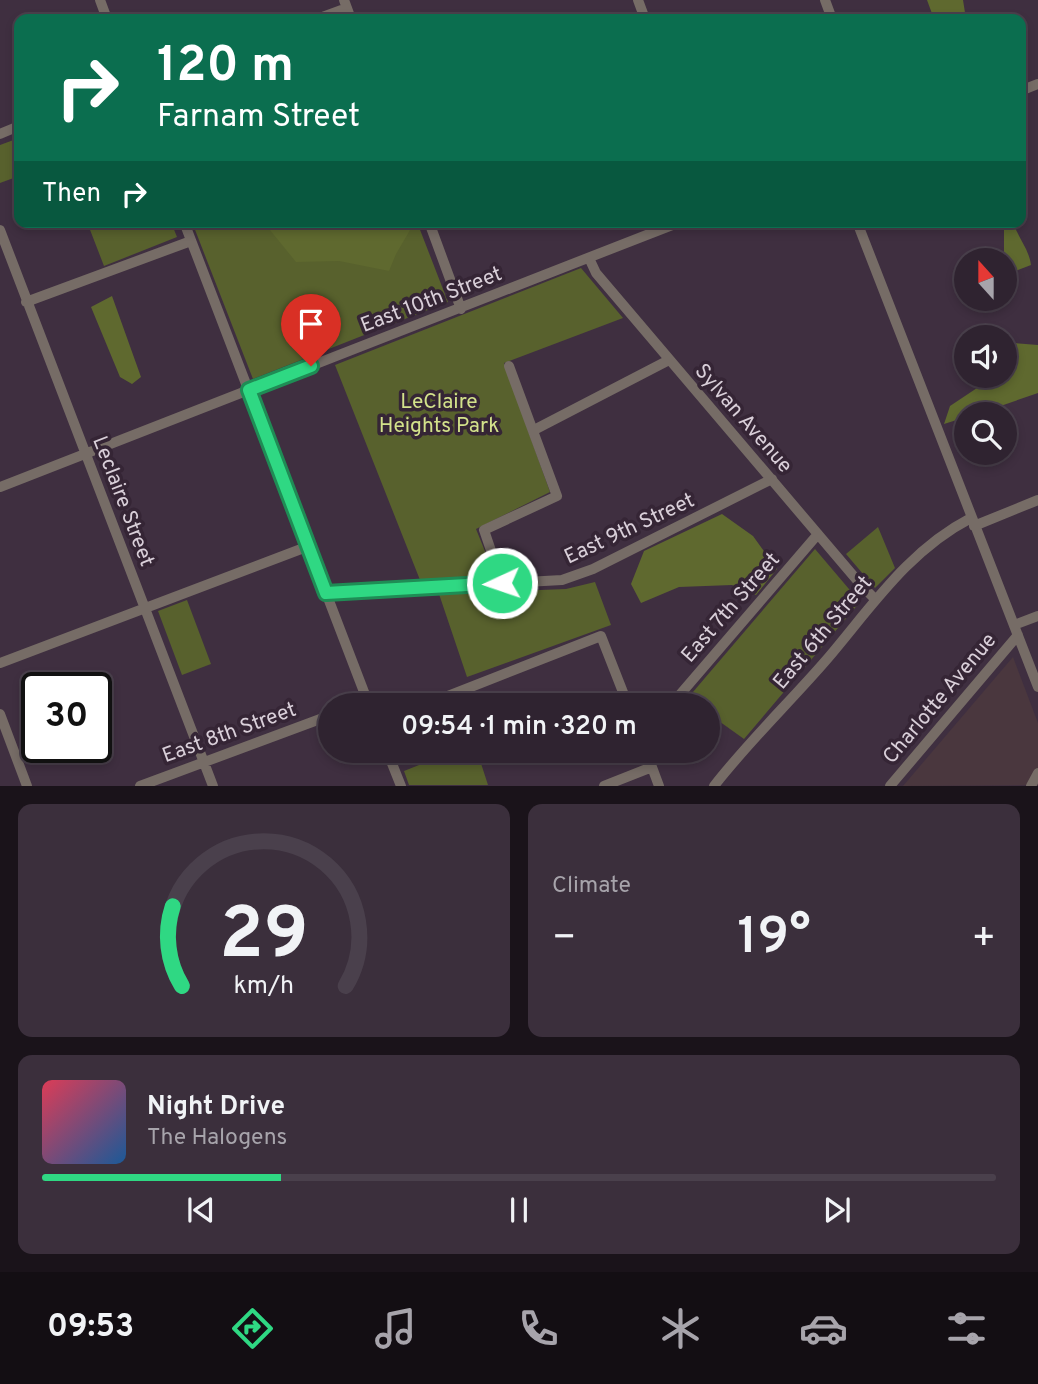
<!DOCTYPE html>
<html lang="en">
<head>
<meta charset="utf-8">
<style>
  body { margin:0; font-family:Overpass,sans-serif; background:#3b2f3c; color:#f1f3f6; height:100vh; display:flex; flex-direction:column; font-size:26px; white-space:nowrap }
  * { box-sizing:border-box; margin:0 }
  p { font-size:23px; color:#a7a4ab }
  .icon { flex:none; width:38px; height:38px; fill:none; stroke:currentColor; stroke-width:2; stroke-linecap:round; stroke-linejoin:round }
  .map { position:relative; height:786px; overflow:hidden }
  .panel { display:flex; flex-direction:column; gap:18px; padding:18px; background:#1a131a; flex:1 }
  .panel>* { flex:none }
  .guide { position:absolute; left:14px; top:14px; width:1012px; height:214px; border-radius:14px; box-shadow:0 4px 10px #0003,0 0 0 2px #4a404c; background:#0b6e4f; color:#fff; overflow:hidden }
  .needle { width:46px; rotate:339deg }
  .controls { position:absolute; left:954px; top:248px; display:grid; gap:14px }
  .controls a { display:grid; place-items:center; width:63px; height:63px; border-radius:50%; background:#2f2330; box-shadow:0 4px 10px #0003,0 0 0 2px #4a404c; font-size:35px }
  .speed { position:absolute; left:21px; top:672px; display:flex; gap:14px; font-size:35px; font-weight:700; text-align:center }
  .speed>* { display:grid; place-content:center; width:91px; height:91px; border-radius:50%; background:#2f2330; box-shadow:0 4px 10px #0003,0 0 0 2px #4a404c; line-height:1 }
  .speed .limit { border:4px solid #111; border-radius:10px; background:#fff; color:#111 }
  .pin { position:absolute; display:grid; place-items:center; width:60px; height:60px; color:#fff; margin:-72px -30px; border-radius:50% 50% 50% 0; rotate:-45deg; box-shadow:0 0 7px #0007 }
  .pin .icon { rotate:45deg }
  .me { position:absolute; width:77px; margin:-38px; rotate:267deg; stroke-linejoin:round; filter:drop-shadow(0 0 5px #0008) }
  .turn { display:flex; align-items:center; gap:24px; height:147px; padding:0 28px; font-size:32px }
  .turn .icon { width:91px; height:91px; stroke-width:2.5 }
  .turn b { display:block; font-size:49px; line-height:60px }
  .then { display:flex; align-items:center; height:66px; padding:0 28px; background:#0003; gap:14px; font-size:26px }
  .big { font-size:52px; font-weight:600; line-height:1.1 }
  .panel .widget { flex:1; display:flex; flex-direction:column; justify-content:center; gap:10px; min-width:0; padding:0 24px; border-radius:14px; background:#3b2f3c }
  .panel .dial { align-items:center; gap:0 }
  .dial svg { height:182px; overflow:visible; fill:none; stroke:#4a404c; stroke-width:7; stroke-linecap:round; text-anchor:middle }
  .dial text { fill:#f1f3f6; stroke:none }
  .song { display:flex; align-items:center; gap:21px }
  .cover { width:84px; height:84px; border-radius:10px; background:linear-gradient(135deg,hsl(350 70% 55%),hsl(210 70% 35%)) }
  .played { height:7px; border-radius:4px; background:linear-gradient(90deg,#2fd883 25%,#4a404c 25%) }
  .keys { display:flex; justify-content:space-around; direction:ltr }
  .heat { display:flex; justify-content:space-between; align-items:center; font-size:38px; direction:ltr }
  .panel .tiles { flex:1; display:grid; gap:18px; grid-template-columns:1fr 1fr }
  .widget:last-child { grid-column:span 2 }
  .trip { position:absolute; left:318px; top:693px; width:402px; height:70px; border-radius:35px; background:#2f2330; box-shadow:0 4px 10px #0003,0 0 0 2px #4a404c; font-weight:600; line-height:70px; text-align:center }
  .tabs { display:flex; height:112px; justify-content:space-around; align-items:center; background:#130e13; color:#a7a4ab }
  .tabs .icon { width:49px; height:49px }
  .tabs .selected { color:#2fd883 }
  .tabs b { font-size:32px; color:#f1f3f6 }
  .map>svg:first-child { display:block }
  .industrial { fill:#4a373e }
  .green { fill:#58612d }
  .forest { fill:#5f692f }
  .lines { fill:none; stroke-linecap:round; stroke-linejoin:round }
  .minor { stroke:#766c66; stroke-width:10 }
  .route-casing { stroke:#1f8c55; stroke-width:18 }
  .route { stroke:#2fd883; stroke-width:12 }
  .labels { text-anchor:middle; stroke-width:7; stroke-linejoin:round; paint-order:stroke }
  .street-label { font-size:21px; fill:#d9cfd9; stroke:#352535 }
  .park-label { font-size:21px; fill:#d3e28b; stroke:#352535 }
</style>
</head>
<body>
<div class="map">
<svg width="1038" height="786" viewBox="0 0 1038 786">
  <rect width="100%" height="100%" fill="#3f2f40"/>
  <path class="industrial" d="M 1013,657 L 1038,723 L 1038,785 L 903,786 Z"/>
  <path class="green" d="M 19,138 L 19,176 L 0,183 L 0,145 Z
    M 87,222 L 171,222 L 177,237 L 104,266 Z
    M 192,222 L 417,222 L 448,302 L 253,379 Z
    M 581,268 L 623,318 L 504,363 L 550,492 L 476,529 L 495,576 L 420,580 L 335,365 Z
    M 878,527 L 895,568 L 875,588 L 846,554 Z
    M 815,549 L 860,602 L 744,739 L 709,714 L 709,705 L 696,705 L 687,699 Z
    M 595,582 L 611,625 L 467,677 L 439,594 L 566,589 Z
    M 187,600 L 211,664 L 182,675 L 158,611 Z
    M 454,751 L 477,751 L 488,785 L 409,785 L 404,771 Z"/>
  <path class="forest" d="M 927,0 L 963,0 L 966,19 L 934,19 Z
    M 268,222 L 412,222 L 413,225 L 396,254 L 389,271 L 339,261 L 296,262 L 270,230 Z
    M 1002,222 L 1013,222 C 1018,238 1029,249 1031,265 L 1010,273 L 1004,257 L 1004,227 Z
    M 112,296 L 141,377 L 132,384 L 120,377 L 91,307 Z
    M 1014,343 L 1038,345 L 1038,393 L 983,412 L 966,415 L 966,417 L 944,424 L 950,406 L 986,382 L 985,376 L 1004,376 L 1005,348 Z
    M 722,514 L 753,536 L 777,569 L 756,595 L 732,585 L 679,587 L 641,603 L 631,584 L 644,551 Z"/>
  <g class="lines">
    <path class="minor" d="M 100,0 L 107,19
      M 344,0 L 351,19
      M 638,0 L 645,19
      M 825,0 L 832,19
      M 317,19 L 347,8
      M 1020,91 L 1038,84
      M 0,134 L 19,126
      M 184,222 L 369,705
      M 429,222 L 461,309
      M 857,222 L 1038,687
      M 0,230 L 213,786
      M 589,258 L 596,273 L 862,586 L 875,599
      M 26,302 L 191,241
      M 534,430 L 669,360
      M 0,487 L 680,222
      M 974,526 L 1038,500
      M 502,583 L 484,530 L 557,496 L 509,366
      M 326,593 L 562,580 L 593,569 L 772,479
      M 1014,625 L 1038,616
      M 0,663 L 309,546
      M 425,705 L 601,636 L 628,705
      M 671,705 L 818,534
      M 0,714 L 27,786
      M 387,751 L 401,786
      M 646,751 L 659,786
      M 140,786 L 331,715
      M 604,786 L 652,767
      M 714,786 C 749,741 791,701 828,658 C 872,606 909,550 971,518
      M 890,786 L 1018,635
      M 1031,786 L 1038,773"/>
  </g>
  <g class="lines">
    <g class="route-casing">
      <path id="route" d="M 311,366 L 249,390 L 326,593 L 502,583"/>
    </g>
    <use href="#route" class="route"/>
  </g>
  <g class="labels">
    <g class="street-label">
      <text transform="translate(431 299) rotate(-21)" y="7">East 10th Street</text>
      <text transform="translate(744 418) rotate(49)" y="7">Sylvan Avenue</text>
      <text transform="translate(124 501) rotate(69)" y="7">Leclaire Street</text>
      <text transform="translate(629 528) rotate(-25)" y="7">East 9th Street</text>
      <text transform="translate(730 607) rotate(-49)" y="7">East 7th Street</text>
      <text transform="translate(822 632) rotate(-50)" y="7">East 6th Street</text>
      <text transform="translate(939 698) rotate(-50)" y="7">Charlotte Avenue</text>
      <text transform="translate(229 732) rotate(-20)" y="7">East 8th Street</text>
    </g>
    <g class="park-label">
      <text x="439" y="408">LeClaire<tspan x="439" dy="24">Heights Park</tspan></text>
    </g>
  </g>
</svg>
<div class="controls">
<a><svg class="needle" viewBox="-14 -14 28 28"><path d="M0-13l5 13h-10z" fill="#e53935"/><path d="M0 13l5-13h-10z" fill="#a7a4ab"/></svg></a>
<a><svg class="icon" aria-label="sound" viewBox="0 0 24 24"><path d="M4 9h4l5-4v14l-5-4H4zM17 9q2 3 0 6"/></svg></a>
<a><svg class="icon" aria-label="search" viewBox="0 0 24 24"><circle cx="10" cy="10" r="6"/><path d="M15 15l6 6"/></svg></a>
</div>
<div class="speed"><div class="limit">30</div></div>
<div class="pin" style="left:311px;top:366px;background:#d93025"><svg class="icon" aria-label="arrive" viewBox="0 0 24 24"><path d="M6 21V4h12l-3 4 3 4H6"/></svg></div>
<svg class="me" style="left:502px;top:583px" viewBox="-20 -20 40 40"><circle r="17" fill="#2fd883" stroke="#fff" stroke-width="3"/><path d="M0-11L8 9 0 5-8 9z" fill="#fff"/></svg>
<div class="trip">09:54 · 1 min · 320 m</div>
<div class="guide">
<div class="turn"><svg class="icon" aria-label="right" viewBox="0 0 24 24"><path d="M7 20v-9h11M14 6l5 5-5 5"/></svg><div><b>120 m</b>Farnam Street</div></div>
<div class="then">Then<svg class="icon" aria-label="right" viewBox="0 0 24 24"><path d="M7 20v-9h11M14 6l5 5-5 5"/></svg></div>
</div>
</div>
<section class="panel">
<div class="tiles">
<div class="widget dial"><svg viewBox="0 0 100 80">
<path d="M14 69A42 42 0 1 1 86 69"/>
<path d="M14 69A42 42 0 0 1 10 34" stroke="#2fd883"/>
<text x="50" y="56" font-size="32" font-weight="700">29</text>
<text x="50" y="72" font-size="11">km/h</text>
</svg></div>
<div class="widget"><p>Climate</p>
<div class="heat"><a>−</a><b class="big">19°</b><a>+</a></div>
</div>
<div class="widget">
<div class="song"><i class="cover"></i><div><b>Night Drive</b><p>The Halogens</p></div></div>
<div class="played"></div>
<div class="keys"><svg class="icon" aria-label="previous" viewBox="0 0 24 24"><path d="M18 5L8 12l10 7zM5 5v14"/></svg><svg class="icon" aria-label="pause" viewBox="0 0 24 24"><path d="M8 5v14M16 5v14"/></svg><svg class="icon" aria-label="next" viewBox="0 0 24 24"><path d="M6 5l10 7-10 7zM19 5v14"/></svg></div>
</div>
</div>
</section>
<nav class="tabs">
<b>09:53</b>
<svg class="icon selected" aria-label="directions" viewBox="0 0 24 24"><path d="M12 3l9 9-9 9-9-9zM9 14v-3h6M13 9l2 2-2 2"/></svg>
<svg class="icon" aria-label="music" viewBox="0 0 24 24"><path d="M9 18V5l10-2v13"/><circle cx="6" cy="18" r="3"/><circle cx="16" cy="16" r="3"/></svg>
<svg class="icon" aria-label="phone" viewBox="0 0 24 24"><path d="M5 4h4l2 5-3 2q2 4 5 5l2-3 5 2v4C11 20 4 13 5 4z"/></svg>
<svg class="icon" aria-label="climate" viewBox="0 0 24 24"><path d="M12 3v18M4 7l16 10M4 17L20 7"/></svg>
<svg class="icon" aria-label="car" viewBox="0 0 24 24"><path d="M5 17H2v-5l4-1 3-4h7l3 4 3 1v5h-3M9 17h6M6 11h13"/><circle cx="7" cy="17" r="2"/><circle cx="17" cy="17" r="2"/></svg>
<svg class="icon" aria-label="filters" viewBox="0 0 24 24"><path d="M4 7h16M4 17h16"/><circle cx="9" cy="7" r="2"/><circle cx="15" cy="17" r="2"/></svg>
</nav>
</body>
</html>
